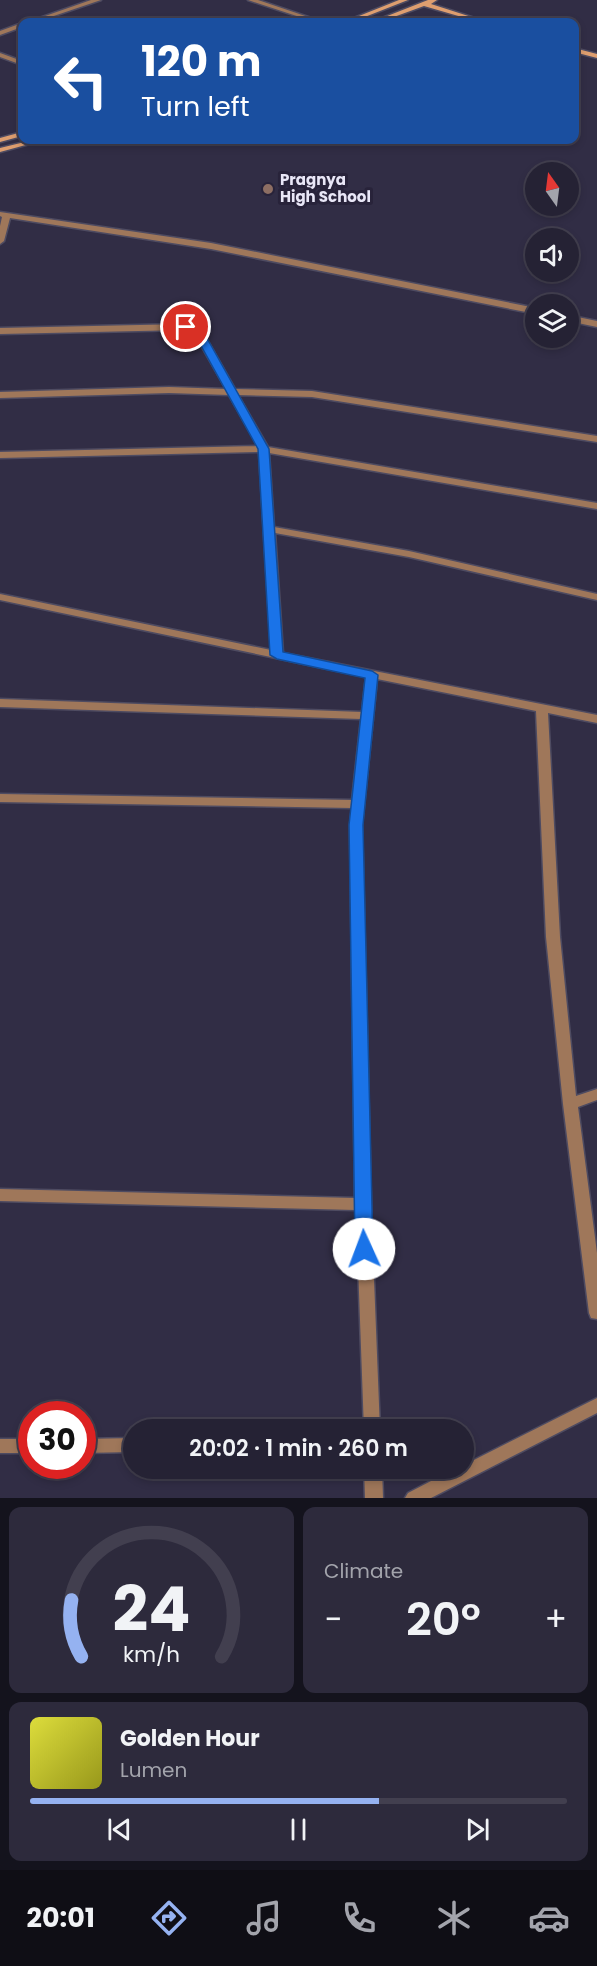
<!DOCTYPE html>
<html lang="en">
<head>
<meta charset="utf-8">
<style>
  body { margin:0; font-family:Poppins,sans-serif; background:#2d2a3c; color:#f1f3f6; height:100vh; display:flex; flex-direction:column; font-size:22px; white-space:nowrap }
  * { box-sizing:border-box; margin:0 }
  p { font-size:20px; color:#a3a4ac }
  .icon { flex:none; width:33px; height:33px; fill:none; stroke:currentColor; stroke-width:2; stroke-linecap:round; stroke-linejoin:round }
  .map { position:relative; height:1498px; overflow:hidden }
  .sheet { display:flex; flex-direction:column; gap:9px; padding:9px; background:#14131d; flex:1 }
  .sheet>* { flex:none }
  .top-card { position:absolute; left:18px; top:18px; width:561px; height:126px; border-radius:12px; box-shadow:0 3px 9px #0003,0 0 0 2px #423f4f; background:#1a4fa0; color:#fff; overflow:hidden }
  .needle { width:39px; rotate:346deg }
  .buttons { position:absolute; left:525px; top:162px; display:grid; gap:12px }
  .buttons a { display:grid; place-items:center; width:54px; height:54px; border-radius:50%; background:#252234; box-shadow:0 3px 9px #0003,0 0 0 2px #423f4f; font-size:30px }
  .speed { position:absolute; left:18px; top:1401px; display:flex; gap:12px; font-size:30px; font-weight:700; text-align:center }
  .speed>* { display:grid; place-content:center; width:78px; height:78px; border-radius:50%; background:#252234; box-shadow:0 3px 9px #0003,0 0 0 2px #423f4f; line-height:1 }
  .speed .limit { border:9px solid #d22; background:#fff; color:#111 }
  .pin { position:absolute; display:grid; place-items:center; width:51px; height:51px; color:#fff; margin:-26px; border:3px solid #fff; border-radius:50%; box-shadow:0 2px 6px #0007 }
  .me { position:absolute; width:66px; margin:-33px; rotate:358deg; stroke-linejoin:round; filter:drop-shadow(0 0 4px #0008) }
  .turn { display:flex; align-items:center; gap:21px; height:126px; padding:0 24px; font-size:27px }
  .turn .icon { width:78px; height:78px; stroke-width:2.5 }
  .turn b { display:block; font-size:42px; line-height:51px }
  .big { font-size:45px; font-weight:600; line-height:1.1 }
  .sheet .card { flex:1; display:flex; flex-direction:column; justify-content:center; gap:9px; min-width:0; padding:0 21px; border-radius:12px; background:#2d2a3c }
  .sheet .dial { align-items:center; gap:0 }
  .dial svg { height:156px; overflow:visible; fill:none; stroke:#423f4f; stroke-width:7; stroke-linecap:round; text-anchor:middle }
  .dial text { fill:#f1f3f6; stroke:none }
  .song { display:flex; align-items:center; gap:18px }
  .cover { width:72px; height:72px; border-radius:9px; background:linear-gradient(135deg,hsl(60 70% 55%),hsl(60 70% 35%)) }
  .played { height:6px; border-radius:3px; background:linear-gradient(90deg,#95b2f1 65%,#423f4f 65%) }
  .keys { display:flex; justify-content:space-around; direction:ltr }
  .heat { display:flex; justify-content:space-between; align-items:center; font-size:33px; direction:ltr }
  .sheet .tiles { flex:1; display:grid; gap:9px; grid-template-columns:1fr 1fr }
  .card:last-child { grid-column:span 2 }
  .trip { position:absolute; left:123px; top:1419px; width:351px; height:60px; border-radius:30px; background:#252234; box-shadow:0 3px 9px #0003,0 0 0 2px #423f4f; font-weight:600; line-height:60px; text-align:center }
  .dock { display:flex; height:96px; justify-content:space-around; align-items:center; background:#0f0e15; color:#a3a4ac }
  .dock .icon { width:42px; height:42px }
  .dock .active { color:#95b2f1 }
  .dock b { font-size:27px; color:#f1f3f6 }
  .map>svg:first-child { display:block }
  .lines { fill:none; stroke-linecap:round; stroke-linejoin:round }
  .street-casing { stroke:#4e4b61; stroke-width:3 }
  .secondary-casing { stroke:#4e4b61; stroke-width:3 }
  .street { fill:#9f775a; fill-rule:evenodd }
  .secondary { fill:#de9e6f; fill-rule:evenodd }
  .route { fill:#1a73e8; stroke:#114b97; stroke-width:1.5 }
  .education-dot { fill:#8d6e63; stroke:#28233a; stroke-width:2 }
  .labels { text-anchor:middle; stroke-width:6; stroke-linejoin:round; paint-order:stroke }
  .far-poi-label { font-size:15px; font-weight:bold; fill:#e9e7f7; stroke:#28233a; text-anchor:start }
</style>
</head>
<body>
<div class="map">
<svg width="597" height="1498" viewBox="0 0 597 1498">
  <rect width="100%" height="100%" fill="#312d45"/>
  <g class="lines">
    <g class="street-casing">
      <path id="street" d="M 91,0 L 101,0 L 36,22 L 28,22 Z
        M 248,0 L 258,0 L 323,22 L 315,22 Z
        M 22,23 L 22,27 L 0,35 L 0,31 Z
        M 0,53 L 22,61 L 22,65 L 0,57 Z
        M 0,212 L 211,243 L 536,308 L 536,314 L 211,249 L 10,218 L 4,241 L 0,244 L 0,226 L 2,217 L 0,216 Z
        M 568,315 L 597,321 L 597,327 L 568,321 Z
        M 186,324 L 201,329 L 235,389 L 312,391 L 597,436 L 597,442 L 312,397 L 238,395 L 268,447 L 597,503 L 597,509 L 269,453 L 274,527 L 409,551 L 597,594 L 597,600 L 409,557 L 275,533 L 283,653 L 597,715 L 597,723 L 548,713 L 560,937 L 576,1096 L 597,1089 L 597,1100 L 578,1107 L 597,1253 L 597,1319 L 591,1318 L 589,1313 L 563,1104 L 546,937 L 536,711 L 377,679 L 362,825 L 371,1204 L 380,1430 L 364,1430 L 356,1210 L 0,1201 L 0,1189 L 355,1198 L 350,825 L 352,808 L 0,802 L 0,794 L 352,800 L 361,719 L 0,707 L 0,699 L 362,712 L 366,677 L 0,600 L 0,594 L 271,650 L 259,452 L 0,458 L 0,452 L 258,446 L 229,395 L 169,393 L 0,398 L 0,392 L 169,387 L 226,389 L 194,333 L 185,330 L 0,334 L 0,328 Z
        M 597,1398 L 597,1413 L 431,1498 L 405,1498 L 408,1493 L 456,1468 L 464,1468 L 464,1465 Z
        M 134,1438 L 134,1452 L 82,1453 L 82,1439 Z
        M 0,1439 L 32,1439 L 32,1453 L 0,1453 Z
        M 364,1468 L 382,1468 L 383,1498 L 365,1498 Z"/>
    </g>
    <g class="secondary-casing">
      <path id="secondary" d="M 399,0 L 408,0 L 352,22 L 344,22 Z
        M 428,0 L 437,0 L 431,4 L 487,22 L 479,22 L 424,6 L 380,22 L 372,22 Z
        M 574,48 L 597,54 L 597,58 L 574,52 Z
        M 22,132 L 22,136 L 0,142 L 0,138 Z
        M 33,140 L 44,140 L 0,152 L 0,148 Z"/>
    </g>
    <use href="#street" class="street"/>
    <use href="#secondary" class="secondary"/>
  </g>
  <path class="route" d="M 186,324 L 203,331 L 269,449 L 283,652 L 372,671 L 378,675 L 363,825 L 373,1249 L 371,1254 L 358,1254 L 355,1249 L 349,825 L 365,678 L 277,659 L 270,655 L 258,449 L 194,333 L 181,327 Z"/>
  <circle class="education-dot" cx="268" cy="189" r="6"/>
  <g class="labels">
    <g class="far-poi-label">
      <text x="280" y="185">Pragnya<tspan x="280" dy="17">High School</tspan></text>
    </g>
  </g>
</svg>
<div class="buttons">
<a><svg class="needle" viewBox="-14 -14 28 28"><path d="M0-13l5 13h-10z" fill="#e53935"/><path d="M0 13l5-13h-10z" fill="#a3a4ac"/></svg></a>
<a><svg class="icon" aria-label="sound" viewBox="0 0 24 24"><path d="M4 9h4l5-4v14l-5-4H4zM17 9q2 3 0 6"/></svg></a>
<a><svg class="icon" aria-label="layers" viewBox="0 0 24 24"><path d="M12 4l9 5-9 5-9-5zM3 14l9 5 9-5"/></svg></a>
</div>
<div class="speed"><div class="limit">30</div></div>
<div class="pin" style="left:186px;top:327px;background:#d93025"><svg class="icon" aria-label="arrive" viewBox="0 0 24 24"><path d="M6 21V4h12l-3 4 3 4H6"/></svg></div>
<svg class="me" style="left:364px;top:1249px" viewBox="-20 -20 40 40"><circle r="19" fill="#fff"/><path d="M0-13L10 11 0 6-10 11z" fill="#1a73e8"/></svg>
<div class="trip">20:02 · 1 min · 260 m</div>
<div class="top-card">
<div class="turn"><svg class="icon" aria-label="left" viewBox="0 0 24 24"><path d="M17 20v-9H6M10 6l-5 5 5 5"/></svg><div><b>120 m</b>Turn left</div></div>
</div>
</div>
<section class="sheet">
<div class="tiles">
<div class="card dial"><svg viewBox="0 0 100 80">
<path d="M14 69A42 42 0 1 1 86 69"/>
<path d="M14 69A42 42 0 0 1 9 40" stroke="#95b2f1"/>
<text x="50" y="56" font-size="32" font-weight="700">24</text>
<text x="50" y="72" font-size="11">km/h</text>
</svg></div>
<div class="card"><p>Climate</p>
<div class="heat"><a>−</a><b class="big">20°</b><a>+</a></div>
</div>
<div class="card">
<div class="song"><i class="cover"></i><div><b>Golden Hour</b><p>Lumen</p></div></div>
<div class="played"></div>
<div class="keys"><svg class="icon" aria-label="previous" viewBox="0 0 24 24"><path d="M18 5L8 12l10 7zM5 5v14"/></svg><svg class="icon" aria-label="pause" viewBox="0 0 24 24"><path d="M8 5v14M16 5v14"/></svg><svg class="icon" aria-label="next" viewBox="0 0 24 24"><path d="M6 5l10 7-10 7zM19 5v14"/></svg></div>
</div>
</div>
</section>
<nav class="dock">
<b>20:01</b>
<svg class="icon active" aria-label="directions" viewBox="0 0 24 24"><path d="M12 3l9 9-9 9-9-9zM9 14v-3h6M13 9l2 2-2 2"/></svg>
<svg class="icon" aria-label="music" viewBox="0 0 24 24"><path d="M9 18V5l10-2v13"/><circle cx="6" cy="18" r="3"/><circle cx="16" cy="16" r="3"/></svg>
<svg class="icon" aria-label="phone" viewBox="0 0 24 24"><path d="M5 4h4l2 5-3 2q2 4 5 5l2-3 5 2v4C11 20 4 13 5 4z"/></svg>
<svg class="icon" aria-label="climate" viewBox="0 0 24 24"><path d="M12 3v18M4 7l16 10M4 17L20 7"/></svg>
<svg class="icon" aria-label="car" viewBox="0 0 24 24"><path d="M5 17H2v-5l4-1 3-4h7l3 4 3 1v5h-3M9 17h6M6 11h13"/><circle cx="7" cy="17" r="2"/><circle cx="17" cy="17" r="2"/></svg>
</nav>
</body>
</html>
